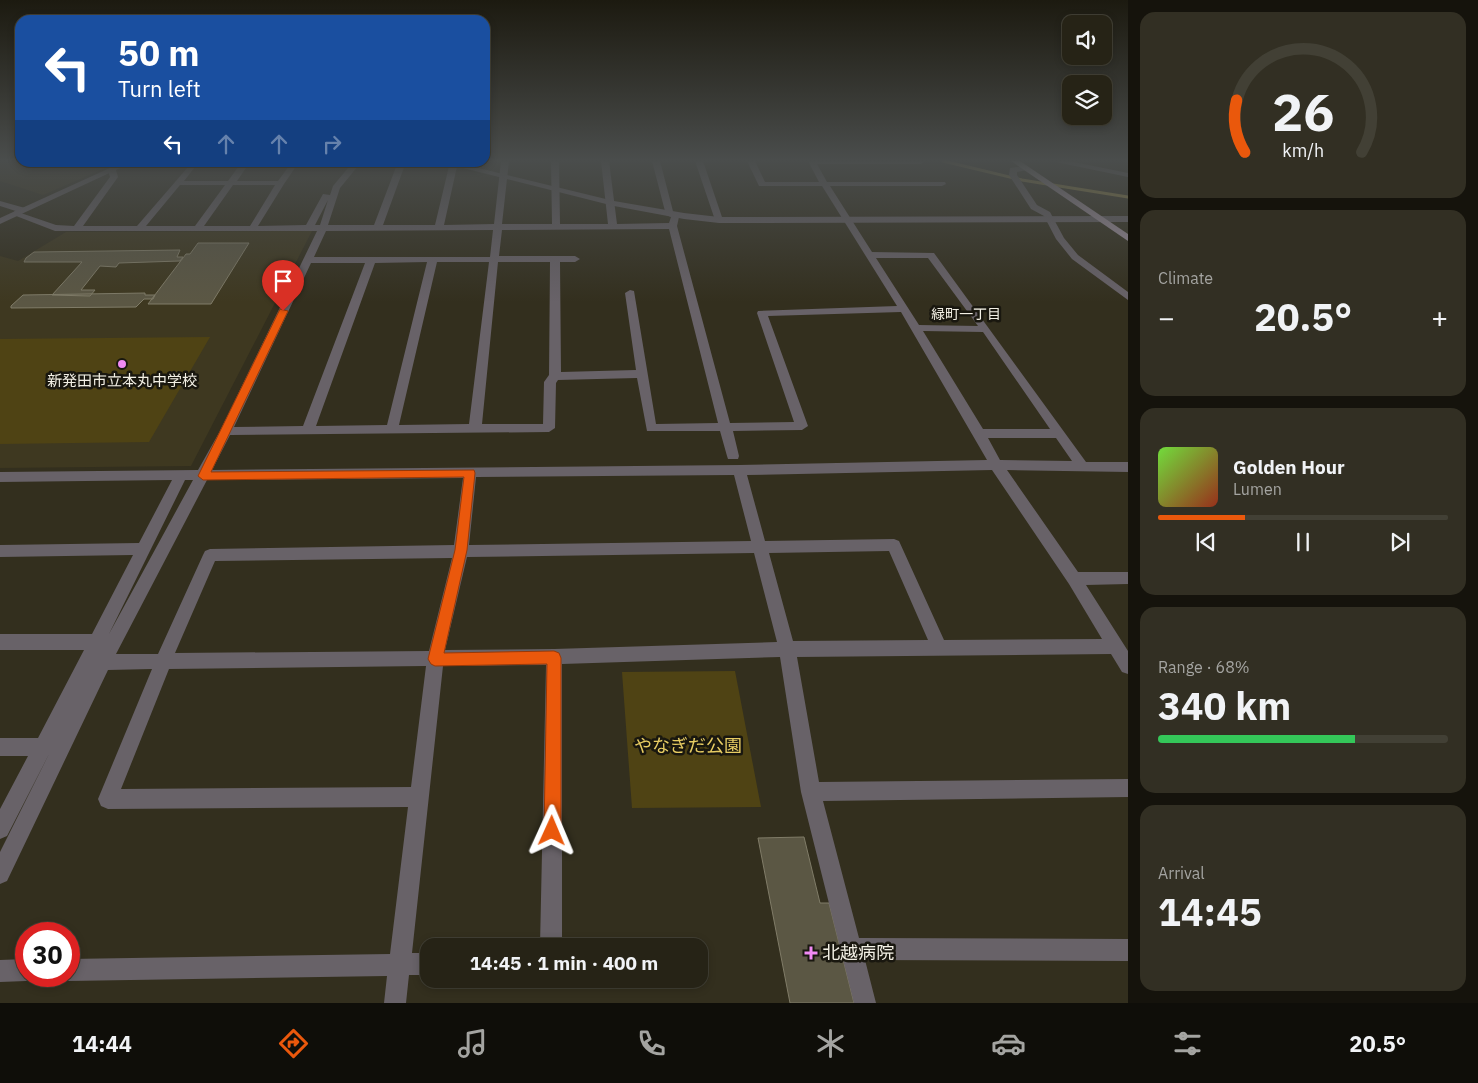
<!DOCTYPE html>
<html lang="en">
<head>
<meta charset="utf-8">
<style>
  body { margin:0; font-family:"IBM Plex Sans","Noto Sans JP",sans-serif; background:#322f23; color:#f1f3f6; height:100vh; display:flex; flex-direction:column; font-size:19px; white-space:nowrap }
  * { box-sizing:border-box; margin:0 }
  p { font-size:16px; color:#a4a4a1 }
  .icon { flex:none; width:28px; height:28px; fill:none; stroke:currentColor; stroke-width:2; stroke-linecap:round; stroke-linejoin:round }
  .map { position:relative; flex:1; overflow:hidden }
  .sheet { display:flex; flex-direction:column; gap:12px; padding:12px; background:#15130c; width:350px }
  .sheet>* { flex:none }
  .banner { position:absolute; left:15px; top:15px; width:475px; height:152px; border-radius:15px; box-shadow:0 2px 8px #0003,0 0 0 1px #424035; background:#1a4fa0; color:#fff; overflow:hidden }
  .controls { position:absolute; left:1062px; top:15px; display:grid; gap:10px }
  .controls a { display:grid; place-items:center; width:50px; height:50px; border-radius:10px; background:#262316; box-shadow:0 2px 8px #0003,0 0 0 1px #424035; font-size:25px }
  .speed { position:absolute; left:15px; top:922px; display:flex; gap:10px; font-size:25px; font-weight:700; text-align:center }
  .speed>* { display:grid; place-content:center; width:65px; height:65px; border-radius:50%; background:#262316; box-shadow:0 2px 8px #0003,0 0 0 1px #424035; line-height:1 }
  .speed .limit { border:8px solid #d22; background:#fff; color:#111 }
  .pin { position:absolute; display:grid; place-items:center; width:42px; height:42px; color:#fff; margin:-51px -21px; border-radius:50% 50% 50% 0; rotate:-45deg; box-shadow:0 0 5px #0007 }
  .pin .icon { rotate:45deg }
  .me { position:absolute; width:55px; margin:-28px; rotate:1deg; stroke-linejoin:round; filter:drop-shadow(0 0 4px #0008) }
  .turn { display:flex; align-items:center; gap:18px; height:105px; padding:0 20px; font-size:22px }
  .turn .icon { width:65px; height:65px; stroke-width:2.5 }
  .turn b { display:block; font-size:35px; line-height:42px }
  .lanes { display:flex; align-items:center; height:48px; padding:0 20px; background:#0003; justify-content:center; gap:25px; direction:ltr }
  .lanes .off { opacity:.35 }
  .big { font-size:38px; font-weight:800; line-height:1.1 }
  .sheet .widget { flex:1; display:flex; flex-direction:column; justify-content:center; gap:8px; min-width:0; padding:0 18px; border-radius:15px; background:#322f23 }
  .sheet .dial { align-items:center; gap:0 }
  .dial svg { height:130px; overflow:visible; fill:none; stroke:#424035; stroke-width:7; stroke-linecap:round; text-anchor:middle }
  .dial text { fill:#f1f3f6; stroke:none }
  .song { display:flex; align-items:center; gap:15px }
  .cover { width:60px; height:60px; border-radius:8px; background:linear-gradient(135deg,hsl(100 70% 55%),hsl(10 70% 35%)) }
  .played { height:5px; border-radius:2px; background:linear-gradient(90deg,#ea580c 30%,#424035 30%) }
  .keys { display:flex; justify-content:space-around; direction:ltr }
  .heat { display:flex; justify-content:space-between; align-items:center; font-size:28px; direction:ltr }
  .charge { height:8px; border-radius:4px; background:linear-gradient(90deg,#34c759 68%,#424035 0) }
  .trip { position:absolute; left:420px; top:938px; width:288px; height:50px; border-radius:15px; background:#262316; box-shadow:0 2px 8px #0003,0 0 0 1px #424035; font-weight:800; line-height:50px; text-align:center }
  .tabs { display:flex; height:80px; justify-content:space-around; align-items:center; background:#0f0e09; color:#a4a4a1 }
  .tabs .icon { width:35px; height:35px }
  .tabs .selected { color:#ea580c }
  .tabs b { font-size:22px; color:#f1f3f6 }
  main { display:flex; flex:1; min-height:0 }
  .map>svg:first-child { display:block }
  .built { fill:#3e3820 }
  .green { fill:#4f4314 }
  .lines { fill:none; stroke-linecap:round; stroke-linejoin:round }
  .stream { stroke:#998b48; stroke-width:3 }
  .building { fill:#5b5744; stroke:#807c68 }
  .minor { fill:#686268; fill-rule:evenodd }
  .tertiary { fill:#686268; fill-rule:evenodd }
  .primary { fill:#a193a1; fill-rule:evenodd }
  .route { fill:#ea580c; stroke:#983908 }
  .poi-dot { fill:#f18af4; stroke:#19170f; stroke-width:2 }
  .labels { text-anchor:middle; stroke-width:5; stroke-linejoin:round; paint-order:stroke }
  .far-neighbourhood-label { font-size:14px; fill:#f3f0e5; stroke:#19170f }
  .poi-label { font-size:15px; fill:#f3f0e5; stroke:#19170f }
  .near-park-label { font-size:18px; fill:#e8cd63; stroke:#19170f }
  .near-poi-label { font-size:18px; fill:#f3f0e5; stroke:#19170f; text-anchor:start }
</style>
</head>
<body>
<main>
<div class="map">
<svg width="1128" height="1003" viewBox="0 0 1128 1003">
  <rect width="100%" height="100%" fill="#332f1e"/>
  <path class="built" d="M 0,161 L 20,162 L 117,163 L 43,195 L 0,181 Z
    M 312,231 L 191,466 L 0,468 L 0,256 L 18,261 L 66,232 Z"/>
  <path class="green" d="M 210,337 L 149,442 L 0,444 L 0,339 Z
    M 735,671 L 761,807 L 632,808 L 622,672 Z"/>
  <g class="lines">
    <path class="stream" d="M 943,161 L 1022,180 L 1128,197"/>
  </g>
  <path class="building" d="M 198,243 L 249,243 L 211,304 L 148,304 L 186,254 L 190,254 Z
    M 180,250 L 177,257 L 183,257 L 180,261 L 119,263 L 116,267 L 100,266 L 81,290 L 95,290 L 90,296 L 52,295 L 82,262 L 24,262 L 26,258 L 34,252 Z
    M 145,293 L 145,295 L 155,295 L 153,299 L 144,299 L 136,307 L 11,308 L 11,306 L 23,295 Z
    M 804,837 L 820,903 L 829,903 L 854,1003 L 790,1003 L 758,838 Z"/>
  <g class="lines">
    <path class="minor" d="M 501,161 L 509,161 L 502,224 L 552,224 L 551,161 L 559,161 L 560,224 L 608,224 L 601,161 L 609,161 L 617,224 L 669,223 L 671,217 L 666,215 L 652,161 L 660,161 L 674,215 L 679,217 L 677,226 L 730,423 L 794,422 L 757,313 L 758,311 L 897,306 L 822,186 L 759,186 L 747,161 L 755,161 L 765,182 L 819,182 L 808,161 L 924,161 L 921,164 L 817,164 L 827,182 L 945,182 L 946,184 L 942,186 L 830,186 L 872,252 L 934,253 L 1086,462 L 1128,462 L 1128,472 L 1007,470 L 1078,572 L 1128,572 L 1128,584 L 1086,585 L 1128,651 L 1128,674 L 1122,672 L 1111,654 L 797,657 L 819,782 L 1128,779 L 1128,797 L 823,801 L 859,938 L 1128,939 L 1128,961 L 865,960 L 876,1003 L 854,1003 L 801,792 L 780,657 L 562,664 L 562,946 L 540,946 L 546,665 L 443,666 L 412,953 L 429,953 L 429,975 L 409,975 L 406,1003 L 384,1003 L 387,976 L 69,981 L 61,978 L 60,976 L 69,976 L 69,959 L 390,954 L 408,807 L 108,809 L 101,806 L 98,799 L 152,669 L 108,670 L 7,881 L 0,884 L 0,852 L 49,754 L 7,836 L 0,839 L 0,809 L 28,756 L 0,756 L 0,738 L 38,738 L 84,650 L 0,650 L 0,634 L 92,634 L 133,555 L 0,557 L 0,545 L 139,543 L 172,480 L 0,482 L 0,472 L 198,470 L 220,431 L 317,231 L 55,231 L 11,214 L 15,211 L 56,225 L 74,226 L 110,177 L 108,170 L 112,168 L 116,170 L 118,177 L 83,226 L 137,226 L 188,167 L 173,167 L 161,162 L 199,162 L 184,181 L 228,181 L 241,163 L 244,163 L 248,165 L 237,181 L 278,181 L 292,162 L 299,162 L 284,184 L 258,226 L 306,225 L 323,194 L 330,195 L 333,186 L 353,162 L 406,162 L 383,225 L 435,225 L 450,162 L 458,162 L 444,225 L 494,224 ZM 358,166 L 396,167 L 374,225 L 328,225 L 340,188 ZM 180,185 L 225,185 L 195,226 L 146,226 ZM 233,185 L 275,185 L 250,226 L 204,226 ZM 328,200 L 320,225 L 315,225 ZM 669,229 L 718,423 L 656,424 L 634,291 L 630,290 L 625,293 L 636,370 L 561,372 L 560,262 L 575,262 L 580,259 L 575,256 L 499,256 L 502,230 ZM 493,230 L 490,257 L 314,257 L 326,231 ZM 876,258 L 928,258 L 978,326 L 919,325 ZM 427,262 L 387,425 L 316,426 L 375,263 ZM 437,262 L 489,262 L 469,424 L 399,425 ZM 498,262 L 550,262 L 549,375 L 544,382 L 543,424 L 482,424 ZM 311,263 L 365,263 L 303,426 L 234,427 ZM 901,312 L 987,460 L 739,465 L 212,470 L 230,435 L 549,432 L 555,428 L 556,383 L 558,380 L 637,378 L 647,431 L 720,431 L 727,456 L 728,459 L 738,459 L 739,456 L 733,431 L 802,430 L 808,426 L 768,316 ZM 923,331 L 983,332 L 1050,429 L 983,429 ZM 988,438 L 1056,438 L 1072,461 L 1000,460 ZM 992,470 L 1069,584 L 1102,639 L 944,640 L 899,541 L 894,539 L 765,541 L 747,475 ZM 734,475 L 751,541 L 469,545 L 476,477 ZM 463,478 L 454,545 L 210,549 L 205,551 L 203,555 L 158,654 L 116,654 L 207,480 ZM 185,480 L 193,480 L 109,634 ZM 889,551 L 928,640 L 793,641 L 769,553 ZM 754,553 L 777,642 L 554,649 L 445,650 L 467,557 ZM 452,558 L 429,651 L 175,653 L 215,561 ZM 426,666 L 411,787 L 121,789 L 169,669 Z
      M 695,161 L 703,161 L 723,220 L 722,222 L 715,220 Z
      M 1051,161 L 1069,161 L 1128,173 L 1128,177 Z
      M 1024,166 L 1027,166 L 1027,170 L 1017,172 L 1017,175 L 1037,205 L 1050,212 L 1064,238 L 1078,255 L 1128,292 L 1128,300 L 1072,259 L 1056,239 L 1044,216 L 1031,209 L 1009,175 L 1010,168 Z
      M 0,201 L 25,208 L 26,210 L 22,213 L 0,206 Z
      M 26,959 L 26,976 L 35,976 L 34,978 L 26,981 L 0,982 L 0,960 Z"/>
    <path class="tertiary" d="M 123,162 L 133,162 L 0,224 L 0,218 Z
      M 439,162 L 454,162 L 614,201 L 684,213 L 719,217 L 1128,216 L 1128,222 L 719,223 L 684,219 L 614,206 Z"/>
    <path class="primary" d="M 1011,161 L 1020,161 L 1128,234 L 1128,241 Z"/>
  </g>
  <linearGradient id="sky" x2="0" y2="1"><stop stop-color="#1c1a10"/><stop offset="0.53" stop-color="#4a4d4c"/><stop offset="1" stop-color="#4a4d4c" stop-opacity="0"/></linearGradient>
  <rect width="1128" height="302" fill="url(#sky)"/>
  <path class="route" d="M 280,309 L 288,311 L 211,472 L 474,470 L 475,473 L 467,550 L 444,653 L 554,651 L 559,653 L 561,658 L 561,831 L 558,837 L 552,839 L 547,837 L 544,831 L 547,664 L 435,666 L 431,664 L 428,659 L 455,550 L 464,477 L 203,480 L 198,476 Z"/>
  <g class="poi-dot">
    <circle cx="122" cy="364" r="5"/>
    <path d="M808.5 945.5h5v5h5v5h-5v5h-5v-5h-5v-5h5z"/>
  </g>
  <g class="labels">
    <g class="far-neighbourhood-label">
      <text x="966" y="319">緑町一丁目</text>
    </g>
    <g class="poi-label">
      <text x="122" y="386">新発田市立本丸中学校</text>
    </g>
    <g class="near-park-label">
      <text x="688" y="752">やなぎだ公園</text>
    </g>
    <g class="near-poi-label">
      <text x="822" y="959">北越病院</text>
    </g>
  </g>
</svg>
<div class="controls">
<a><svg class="icon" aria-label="sound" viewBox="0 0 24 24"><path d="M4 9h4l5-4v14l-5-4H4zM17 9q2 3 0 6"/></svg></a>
<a><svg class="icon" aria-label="layers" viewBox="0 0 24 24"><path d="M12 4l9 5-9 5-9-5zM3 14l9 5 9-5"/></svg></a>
</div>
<div class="speed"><div class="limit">30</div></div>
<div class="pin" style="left:283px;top:311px;background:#d93025"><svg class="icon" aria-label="arrive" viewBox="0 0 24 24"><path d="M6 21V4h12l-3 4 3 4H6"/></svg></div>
<svg class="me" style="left:552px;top:831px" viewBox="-20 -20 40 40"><path d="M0-17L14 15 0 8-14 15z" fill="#ea580c" stroke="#fff" stroke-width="4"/></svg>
<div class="trip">14:45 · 1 min · 400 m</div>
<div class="banner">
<div class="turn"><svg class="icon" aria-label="left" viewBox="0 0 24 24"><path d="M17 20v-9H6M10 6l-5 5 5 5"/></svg><div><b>50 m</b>Turn left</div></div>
<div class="lanes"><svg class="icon" aria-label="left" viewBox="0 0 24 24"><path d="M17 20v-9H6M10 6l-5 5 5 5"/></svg><svg class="icon off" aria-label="ahead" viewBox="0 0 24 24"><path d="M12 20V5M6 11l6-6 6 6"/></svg><svg class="icon off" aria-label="ahead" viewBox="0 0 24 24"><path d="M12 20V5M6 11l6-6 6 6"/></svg><svg class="icon off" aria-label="right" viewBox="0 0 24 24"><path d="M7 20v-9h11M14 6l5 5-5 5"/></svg></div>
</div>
</div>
<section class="sheet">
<div class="widget dial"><svg viewBox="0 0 100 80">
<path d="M14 69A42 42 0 1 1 86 69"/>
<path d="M14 69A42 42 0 0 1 9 37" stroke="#ea580c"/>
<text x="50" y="56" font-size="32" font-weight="700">26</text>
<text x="50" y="72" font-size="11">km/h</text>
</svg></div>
<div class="widget"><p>Climate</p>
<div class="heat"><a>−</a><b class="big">20.5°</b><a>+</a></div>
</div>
<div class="widget">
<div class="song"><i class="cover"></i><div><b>Golden Hour</b><p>Lumen</p></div></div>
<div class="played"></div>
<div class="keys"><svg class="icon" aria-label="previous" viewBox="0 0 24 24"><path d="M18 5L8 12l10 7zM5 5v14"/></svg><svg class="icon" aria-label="pause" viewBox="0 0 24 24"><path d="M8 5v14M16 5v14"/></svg><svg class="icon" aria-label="next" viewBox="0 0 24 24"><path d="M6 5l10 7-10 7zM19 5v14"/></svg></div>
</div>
<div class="widget"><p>Range · 68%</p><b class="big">340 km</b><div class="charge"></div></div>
<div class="widget"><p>Arrival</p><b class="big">14:45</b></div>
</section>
</main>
<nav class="tabs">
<b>14:44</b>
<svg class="icon selected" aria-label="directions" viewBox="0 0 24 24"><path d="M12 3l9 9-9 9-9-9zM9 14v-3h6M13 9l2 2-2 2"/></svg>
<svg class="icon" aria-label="music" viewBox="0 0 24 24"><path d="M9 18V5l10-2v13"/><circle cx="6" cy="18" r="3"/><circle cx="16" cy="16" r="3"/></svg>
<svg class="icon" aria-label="phone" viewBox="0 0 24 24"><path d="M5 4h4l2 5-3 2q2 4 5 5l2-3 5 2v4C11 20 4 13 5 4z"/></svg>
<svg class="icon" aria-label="climate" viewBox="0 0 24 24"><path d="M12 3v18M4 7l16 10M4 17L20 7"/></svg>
<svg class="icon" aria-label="car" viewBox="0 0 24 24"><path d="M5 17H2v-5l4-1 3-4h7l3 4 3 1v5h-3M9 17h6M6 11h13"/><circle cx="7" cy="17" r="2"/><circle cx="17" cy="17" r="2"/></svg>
<svg class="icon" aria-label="filters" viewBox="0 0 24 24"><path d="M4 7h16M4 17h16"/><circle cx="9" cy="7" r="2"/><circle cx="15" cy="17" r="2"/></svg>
<b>20.5°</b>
</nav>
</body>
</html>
